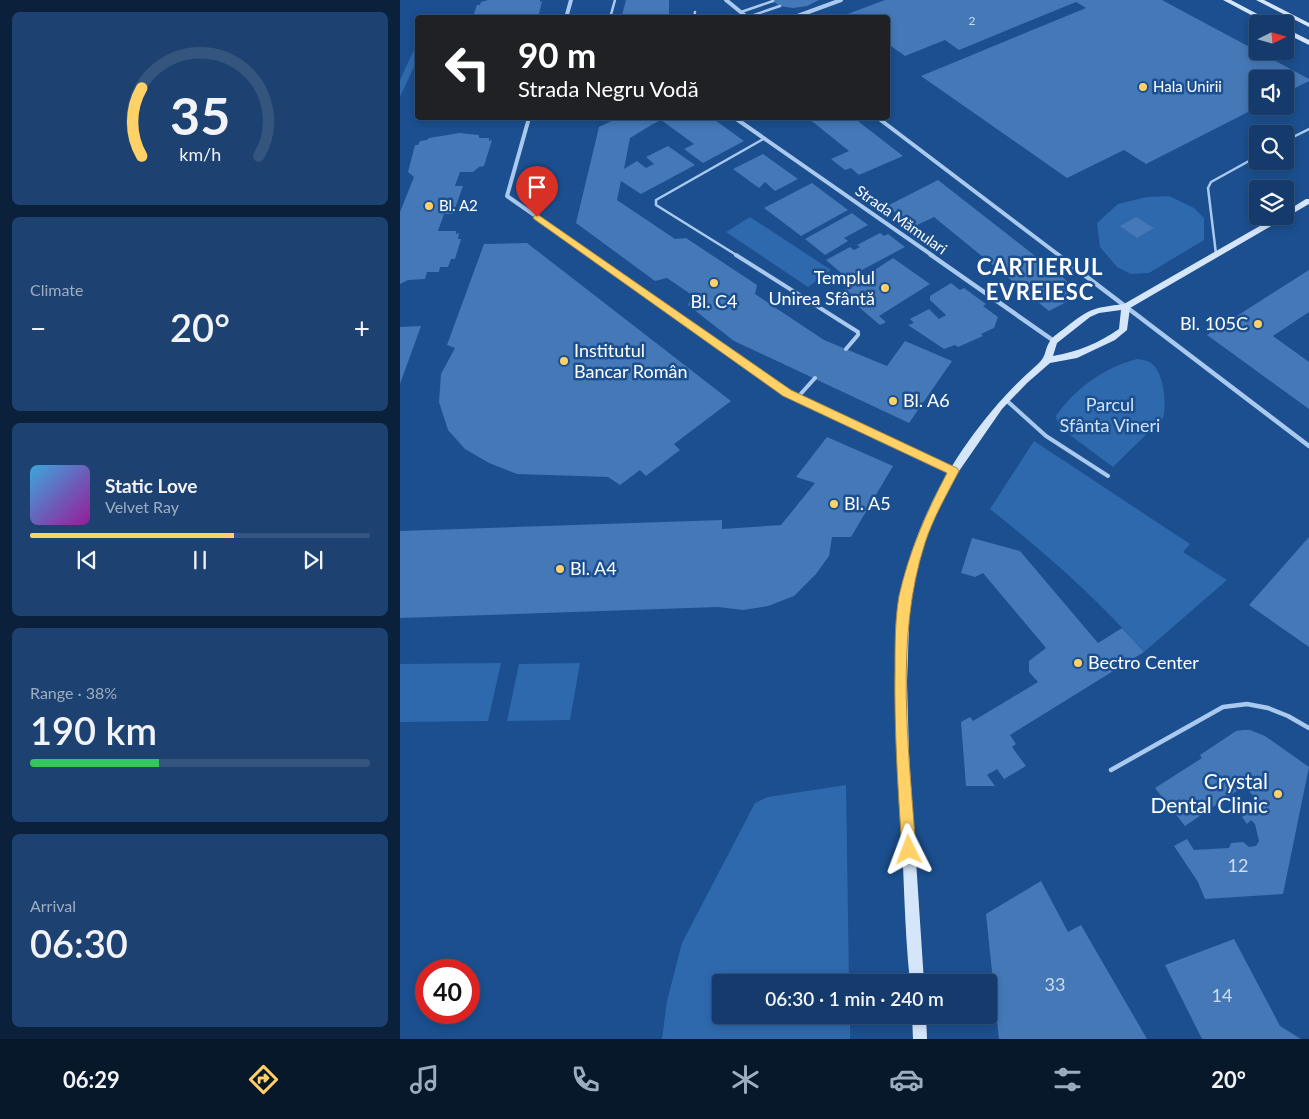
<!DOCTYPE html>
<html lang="en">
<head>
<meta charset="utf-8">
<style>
  body { margin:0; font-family:Lato,sans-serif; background:#1d4271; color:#f1f3f6; height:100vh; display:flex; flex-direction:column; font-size:19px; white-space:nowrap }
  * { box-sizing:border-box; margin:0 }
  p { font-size:16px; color:#9dadc1 }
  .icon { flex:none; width:28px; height:28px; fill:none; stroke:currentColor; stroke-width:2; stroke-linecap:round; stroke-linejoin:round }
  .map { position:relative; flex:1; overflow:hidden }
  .details { display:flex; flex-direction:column; gap:12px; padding:12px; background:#0b203b; width:400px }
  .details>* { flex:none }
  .guide { position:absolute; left:15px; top:15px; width:475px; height:105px; border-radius:5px; box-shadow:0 2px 8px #0003,0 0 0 1px #33557e; background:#202124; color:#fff; overflow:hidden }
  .needle { width:32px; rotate:85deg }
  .tools { position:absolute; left:849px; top:15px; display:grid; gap:10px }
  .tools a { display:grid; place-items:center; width:45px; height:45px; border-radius:5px; background:#143b6b; box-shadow:0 2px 8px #0003,0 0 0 1px #33557e; font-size:25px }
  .speed { position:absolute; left:15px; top:959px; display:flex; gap:10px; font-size:25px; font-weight:700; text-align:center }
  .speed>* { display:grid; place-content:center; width:65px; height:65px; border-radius:50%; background:#143b6b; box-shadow:0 2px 8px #0003,0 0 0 1px #33557e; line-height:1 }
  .speed .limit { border:8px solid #d22; background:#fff; color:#111 }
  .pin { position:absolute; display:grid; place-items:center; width:42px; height:42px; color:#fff; margin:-51px -21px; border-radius:50% 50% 50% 0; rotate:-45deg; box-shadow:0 0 5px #0007 }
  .pin .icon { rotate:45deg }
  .me { position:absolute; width:55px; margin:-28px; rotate:357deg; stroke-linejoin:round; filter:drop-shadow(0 0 4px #0008) }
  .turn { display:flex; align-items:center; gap:18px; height:105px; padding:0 20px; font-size:22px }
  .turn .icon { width:65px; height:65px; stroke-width:2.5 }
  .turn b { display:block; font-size:35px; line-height:42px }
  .big { font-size:38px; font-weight:600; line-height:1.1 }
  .details .tile { flex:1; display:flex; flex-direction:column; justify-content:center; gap:8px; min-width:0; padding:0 18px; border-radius:8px; background:#1d4271 }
  .details .dial { align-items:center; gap:0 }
  .dial svg { height:130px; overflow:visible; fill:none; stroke:#33557e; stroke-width:7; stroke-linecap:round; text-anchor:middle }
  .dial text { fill:#f1f3f6; stroke:none }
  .song { display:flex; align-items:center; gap:15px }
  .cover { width:60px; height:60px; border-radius:8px; background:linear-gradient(135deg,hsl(200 70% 55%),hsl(300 70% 35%)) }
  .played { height:5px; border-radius:2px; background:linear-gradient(90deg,#ffd166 60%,#33557e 60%) }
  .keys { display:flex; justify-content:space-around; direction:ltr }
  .heat { display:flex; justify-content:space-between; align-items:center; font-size:28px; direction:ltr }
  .charge { height:8px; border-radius:4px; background:linear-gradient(90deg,#34c759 38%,#33557e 0) }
  .trip { position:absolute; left:312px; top:974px; width:285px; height:50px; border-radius:5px; background:#143b6b; box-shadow:0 2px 8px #0003,0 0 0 1px #33557e; font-weight:600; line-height:50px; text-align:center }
  .tab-bar { display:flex; height:80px; justify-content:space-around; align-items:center; background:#08182b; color:#9dadc1 }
  .tab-bar .icon { width:35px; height:35px }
  .tab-bar .on { color:#ffd166 }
  .tab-bar b { font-size:22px; color:#f1f3f6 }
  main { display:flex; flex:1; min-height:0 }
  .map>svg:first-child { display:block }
  .green { fill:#2e69ad }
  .building { fill:#4478b7 }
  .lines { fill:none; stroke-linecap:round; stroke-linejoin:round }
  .lane-far2 { stroke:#a9c9ee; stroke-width:2.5 }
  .lane-far1 { stroke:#a9c9ee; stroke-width:4 }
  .lane { stroke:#a9c9ee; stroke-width:4.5 }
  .street-far1 { stroke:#a9c9ee; stroke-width:4 }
  .street { stroke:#a9c9ee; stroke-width:4.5 }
  .secondary { fill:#d6e6fa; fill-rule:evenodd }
  .route { fill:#ffd166; stroke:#a68842 }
  .poi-dot { fill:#ffd166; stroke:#1b4f8f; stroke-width:2 }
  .labels { text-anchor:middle; stroke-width:5; stroke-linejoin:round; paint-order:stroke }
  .far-number-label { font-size:12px; fill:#d0dded }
  .far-poi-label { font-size:15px; fill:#fff; stroke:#1b4f8f; text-anchor:start }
  .far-street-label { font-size:15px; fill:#fff; stroke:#1b4f8f }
  .poi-label { font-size:18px; fill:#fff; stroke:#1b4f8f; text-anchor:start }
  .park-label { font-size:18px; fill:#cfe3fa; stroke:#1b4f8f }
  .near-number-label { font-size:18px; fill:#d0dded }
  .near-poi-label { font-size:21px; fill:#fff; stroke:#1b4f8f; text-anchor:end }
  .district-label { font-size:22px; font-weight:bold; letter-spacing:1px; fill:#fff; stroke:#1b4f8f }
</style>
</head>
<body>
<main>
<section class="details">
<div class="tile dial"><svg viewBox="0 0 100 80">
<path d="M14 69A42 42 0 1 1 86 69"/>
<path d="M14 69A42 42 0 0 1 14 27" stroke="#ffd166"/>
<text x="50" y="56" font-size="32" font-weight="700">35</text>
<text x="50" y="72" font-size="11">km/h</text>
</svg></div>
<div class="tile"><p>Climate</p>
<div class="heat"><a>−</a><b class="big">20°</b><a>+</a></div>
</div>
<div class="tile">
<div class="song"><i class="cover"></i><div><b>Static Love</b><p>Velvet Ray</p></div></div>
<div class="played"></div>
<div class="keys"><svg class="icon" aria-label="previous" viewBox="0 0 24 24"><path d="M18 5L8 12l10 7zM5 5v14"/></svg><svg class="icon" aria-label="pause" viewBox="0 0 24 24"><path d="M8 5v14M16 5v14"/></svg><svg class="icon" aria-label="next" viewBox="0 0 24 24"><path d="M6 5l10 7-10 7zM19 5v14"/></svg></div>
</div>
<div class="tile"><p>Range · 38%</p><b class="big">190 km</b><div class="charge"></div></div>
<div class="tile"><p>Arrival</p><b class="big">06:30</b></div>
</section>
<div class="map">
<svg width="909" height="1039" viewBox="0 0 909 1039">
  <rect width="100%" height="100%" fill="#1b4f8f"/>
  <path class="green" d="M 17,43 L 17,60 L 0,97 L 0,80 Z
    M 769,196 L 794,208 L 804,218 L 804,240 L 749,273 L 731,274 L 717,267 L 700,247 L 697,223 L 718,204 L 747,197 Z
    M 350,217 L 431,270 L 408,287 L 326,232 Z
    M 737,359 C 743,360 748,360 752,364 C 764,373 767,405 763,418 L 713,467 L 659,427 L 656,416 C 674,389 705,367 737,359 Z
    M 634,441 L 790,544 L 783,552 L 827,580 L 744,652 C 698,599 645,553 590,509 Z
    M 101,663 L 88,721 L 0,722 L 0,664 Z
    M 180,663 L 170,720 L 107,721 L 119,664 Z
    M 446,785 L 449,982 L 321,982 L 321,1015 L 450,1015 L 450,1039 L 262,1039 L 267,1001 L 282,943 L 355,803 L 368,797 Z"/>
  <path class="building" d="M 88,0 L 140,0 L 140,2 L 142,1 L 138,18 L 73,17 L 77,5 L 80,5 L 81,2 Z
    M 226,0 L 269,0 L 269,18 L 231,18 L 231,16 L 222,15 Z
    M 371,0 L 419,0 L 407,6 L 393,8 L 380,6 Z
    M 485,0 L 762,0 L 909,79 L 909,81 L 885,93 L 885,79 L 858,79 L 858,107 L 746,164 L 724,150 L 667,178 L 521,76 L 686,8 L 676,2 L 559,50 L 545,40 L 505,56 L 488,44 L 488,18 L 449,18 L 445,15 Z
    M 218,118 L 312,118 L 344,141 L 303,163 L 284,149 L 294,144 L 261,120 L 253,124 L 230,138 L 224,169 L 237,161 L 246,168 L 254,164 L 246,157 L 268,146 L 295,165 L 241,194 L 221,181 L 217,200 L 275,239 L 286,238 L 357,285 L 355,294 L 424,340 L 487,366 L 505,341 L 552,361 L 509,423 L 334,341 L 288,305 L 292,295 L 267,278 L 255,281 L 176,223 L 199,127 Z
    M 408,118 L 454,118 L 503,156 L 459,175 L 451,168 L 445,170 L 431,159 L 449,151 Z
    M 59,133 L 79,135 L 79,138 L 89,138 L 89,141 L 92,140 L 84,166 L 79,167 L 73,172 L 60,172 L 55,186 L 63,186 L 53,214 L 44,214 L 38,231 L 56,231 L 56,234 L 59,233 L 58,239 L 61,239 L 55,259 L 51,259 L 48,267 L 40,267 L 39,272 L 27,272 L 25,279 L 8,280 L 0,284 L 0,212 L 14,177 L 8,172 L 15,145 L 18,145 L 20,141 L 27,140 L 29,138 Z
    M 363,154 L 398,179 L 375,191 L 365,182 L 359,188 L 333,169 Z
    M 538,180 L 666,280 L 670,289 L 670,300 L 649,311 L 534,217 L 513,227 L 487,206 Z
    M 412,183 L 448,210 L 401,236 L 364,208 Z
    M 452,213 L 468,225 L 444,238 L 448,241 L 425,255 L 405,239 Z
    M 736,217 L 754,228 L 737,238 L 720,226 Z
    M 480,233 L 484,236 L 488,234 L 505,247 L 447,278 L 426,260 L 450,247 L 454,250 L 460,247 L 457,245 Z
    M 127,243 L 331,401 L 274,444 L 280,450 L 246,476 L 240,470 L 220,485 L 208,477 L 117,474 L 89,463 L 65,449 L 48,430 L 39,402 L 41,374 L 55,348 L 47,345 L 84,244 Z
    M 493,258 L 530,284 L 479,316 L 486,322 L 480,325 L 441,292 Z
    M 909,270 L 909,312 L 873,336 L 909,362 L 909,409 L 807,335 Z
    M 551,283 L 560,290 L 564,288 L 586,304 L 583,306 L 598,317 L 594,328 L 581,334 L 583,336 L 558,347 L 555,345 L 544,349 L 508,325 L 514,323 L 510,319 L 529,309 L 539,319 L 546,315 L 530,300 L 530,296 Z
    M 21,326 L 0,384 L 0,327 Z
    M 427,437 L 493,466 L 451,537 L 432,537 L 429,556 L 416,574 L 394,596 L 368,606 L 343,610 L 318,607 L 0,618 L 0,531 L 322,520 L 322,529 L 381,525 L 415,483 L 396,477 Z
    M 909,537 L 909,647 L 849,605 Z
    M 572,538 L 620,551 L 698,643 L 722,628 L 744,652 L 610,735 L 616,744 L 612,747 L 626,766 L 604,779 L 597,769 L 587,775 L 595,786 L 566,786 L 561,722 L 570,717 L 573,721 L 638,682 L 629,672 L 629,661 L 646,648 L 583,573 L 575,577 L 561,573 Z
    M 843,730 L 850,730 L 865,736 L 909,767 L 883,894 L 805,899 L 798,882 L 774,846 L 787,839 L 794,850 L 829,848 L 831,843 L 843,842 L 849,847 L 856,846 L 859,841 L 855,824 L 851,820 L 847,824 L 842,817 L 846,814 L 843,811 L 858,801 L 844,786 L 785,826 L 755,788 L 802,758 L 800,755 L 836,731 Z
    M 641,881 L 668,932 L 681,925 L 747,1039 L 599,1039 L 586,914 Z
    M 834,939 L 880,1026 L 901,1039 L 802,1039 L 765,965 Z"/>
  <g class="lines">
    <path class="lane-far2" d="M 341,12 L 373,1
      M 348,17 L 380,6
      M 210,18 L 215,0
      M 294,18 L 295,12
      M 885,141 L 909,129
      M 816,254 L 808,188 L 811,182 L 858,156
      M 338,256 L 256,205 L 256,200 L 365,138"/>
    <path class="lane-far1" d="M 336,255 L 458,332 L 458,335 L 446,349
      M 397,398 L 415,378
      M 606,400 L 646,436 L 708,476"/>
    <path class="lane" d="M 711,770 L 823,707 L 847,704 L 868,708 L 888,716 L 909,728"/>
    <path class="street-far1" d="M 326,0 L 348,18
      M 166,18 L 171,0
      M 392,18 L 441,0
      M 129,118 L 107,196 L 193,256
      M 335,118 L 533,256
      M 478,118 L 660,256"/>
    <path class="street" d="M 191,255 L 387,393 L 554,471
      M 531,255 L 654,341
      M 658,255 L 909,446"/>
    <path class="secondary" d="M 823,0 L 831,0 L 876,24 L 868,24 Z
      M 856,0 L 864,0 L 909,23 L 909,27 Z
      M 885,28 L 909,40 L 909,45 L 885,33 Z
      M 906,199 L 909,199 L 909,204 L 730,308 L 727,330 L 715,340 L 677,358 L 650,363 L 627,383 L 602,409 L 557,474 L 537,513 L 524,543 L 510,598 L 507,682 L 509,754 L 524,982 L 510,982 C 504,925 504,866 500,808 C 497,757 495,707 496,656 C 497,637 496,617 500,598 C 515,511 572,421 638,364 C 647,356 644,350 650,341 C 653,336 660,332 665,328 C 690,308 693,308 724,304 L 877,216 L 885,216 L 885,212 ZM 721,310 L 719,329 C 699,343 677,352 653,356 L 657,343 L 690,317 L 699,313 Z
      M 512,1015 L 526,1015 L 527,1039 L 513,1039 Z"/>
  </g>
  <path class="route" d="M 137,214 L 391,390 L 557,468 L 559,471 C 547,494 533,518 525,543 C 494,638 509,752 516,850 L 514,855 L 509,857 L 504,855 L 502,850 C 498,790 494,729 495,668 C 495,645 495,619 499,596 C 509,552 526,513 547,473 L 383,396 L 134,219 L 133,217 Z"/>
  <g class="poi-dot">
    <circle cx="743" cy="87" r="5"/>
    <circle cx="29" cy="206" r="5"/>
    <circle cx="314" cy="283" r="5"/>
    <circle cx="485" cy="288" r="5"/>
    <circle cx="858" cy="324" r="5"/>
    <circle cx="164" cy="361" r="5"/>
    <circle cx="493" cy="401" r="5"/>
    <circle cx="434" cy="504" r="5"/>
    <circle cx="160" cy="569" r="5"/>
    <circle cx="678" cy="663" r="5"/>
    <circle cx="878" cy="794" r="5"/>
  </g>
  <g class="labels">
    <g class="far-number-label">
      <text x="572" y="25">2</text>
    </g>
    <g class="far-poi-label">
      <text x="753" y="92">Hala Unirii</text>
      <text x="39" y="211">Bl. A2</text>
    </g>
    <g class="far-street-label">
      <text transform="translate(501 220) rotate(35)" y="5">Strada Mămulari</text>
    </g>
    <g class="poi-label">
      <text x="475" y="284" text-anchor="end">Templul<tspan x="475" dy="21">Unirea Sfântă</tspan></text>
      <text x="314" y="308" text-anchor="middle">Bl. C4</text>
      <text x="848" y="330" text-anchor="end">Bl. 105C</text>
      <text x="174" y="357">Institutul<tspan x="174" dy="21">Bancar Român</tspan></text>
      <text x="503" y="407">Bl. A6</text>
      <text x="444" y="510">Bl. A5</text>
      <text x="170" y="575">Bl. A4</text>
      <text x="688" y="669">Bectro Center</text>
    </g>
    <g class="park-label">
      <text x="710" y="411">Parcul<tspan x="710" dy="21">Sfânta Vineri</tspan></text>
    </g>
    <g class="near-number-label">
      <text x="838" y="872">12</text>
      <text x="655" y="991">33</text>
      <text x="822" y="1002">14</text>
    </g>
    <g class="near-poi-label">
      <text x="868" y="789">Crystal<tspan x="868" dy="24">Dental Clinic</tspan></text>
    </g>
    <g class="district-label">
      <text x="640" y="275">CARTIERUL<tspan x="640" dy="25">EVREIESC</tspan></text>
    </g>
  </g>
</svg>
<div class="tools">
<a><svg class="needle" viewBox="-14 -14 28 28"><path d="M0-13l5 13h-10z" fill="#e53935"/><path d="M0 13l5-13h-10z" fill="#9dadc1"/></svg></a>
<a><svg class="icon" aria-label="sound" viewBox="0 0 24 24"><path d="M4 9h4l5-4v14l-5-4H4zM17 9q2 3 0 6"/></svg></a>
<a><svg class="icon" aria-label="search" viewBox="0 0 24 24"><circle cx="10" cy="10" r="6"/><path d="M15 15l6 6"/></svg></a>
<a><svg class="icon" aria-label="layers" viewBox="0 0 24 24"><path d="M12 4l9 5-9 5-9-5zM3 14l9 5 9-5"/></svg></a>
</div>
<div class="speed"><div class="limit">40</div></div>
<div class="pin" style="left:137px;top:217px;background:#d93025"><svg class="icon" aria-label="arrive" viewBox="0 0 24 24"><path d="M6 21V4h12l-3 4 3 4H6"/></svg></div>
<svg class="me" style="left:509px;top:850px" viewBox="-20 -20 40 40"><path d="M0-17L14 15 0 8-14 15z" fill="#ffd166" stroke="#fff" stroke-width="4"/></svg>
<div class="trip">06:30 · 1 min · 240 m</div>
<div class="guide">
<div class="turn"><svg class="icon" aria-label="left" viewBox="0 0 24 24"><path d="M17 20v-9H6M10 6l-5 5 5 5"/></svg><div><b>90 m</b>Strada Negru Vodă</div></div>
</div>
</div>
</main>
<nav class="tab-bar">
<b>06:29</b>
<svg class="icon on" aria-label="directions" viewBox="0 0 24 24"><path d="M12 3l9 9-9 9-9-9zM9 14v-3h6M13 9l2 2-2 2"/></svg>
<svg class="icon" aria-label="music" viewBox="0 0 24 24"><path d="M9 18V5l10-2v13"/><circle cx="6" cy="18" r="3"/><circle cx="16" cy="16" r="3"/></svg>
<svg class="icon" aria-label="phone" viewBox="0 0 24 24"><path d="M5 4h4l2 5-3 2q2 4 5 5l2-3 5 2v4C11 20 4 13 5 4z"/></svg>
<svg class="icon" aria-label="climate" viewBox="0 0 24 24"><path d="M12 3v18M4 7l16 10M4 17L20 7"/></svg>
<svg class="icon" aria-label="car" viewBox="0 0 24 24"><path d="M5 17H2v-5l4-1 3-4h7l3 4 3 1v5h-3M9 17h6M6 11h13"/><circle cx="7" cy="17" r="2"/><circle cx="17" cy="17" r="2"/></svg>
<svg class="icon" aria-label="filters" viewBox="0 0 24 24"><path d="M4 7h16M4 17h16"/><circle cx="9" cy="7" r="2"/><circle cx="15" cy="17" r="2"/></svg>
<b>20°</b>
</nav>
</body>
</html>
